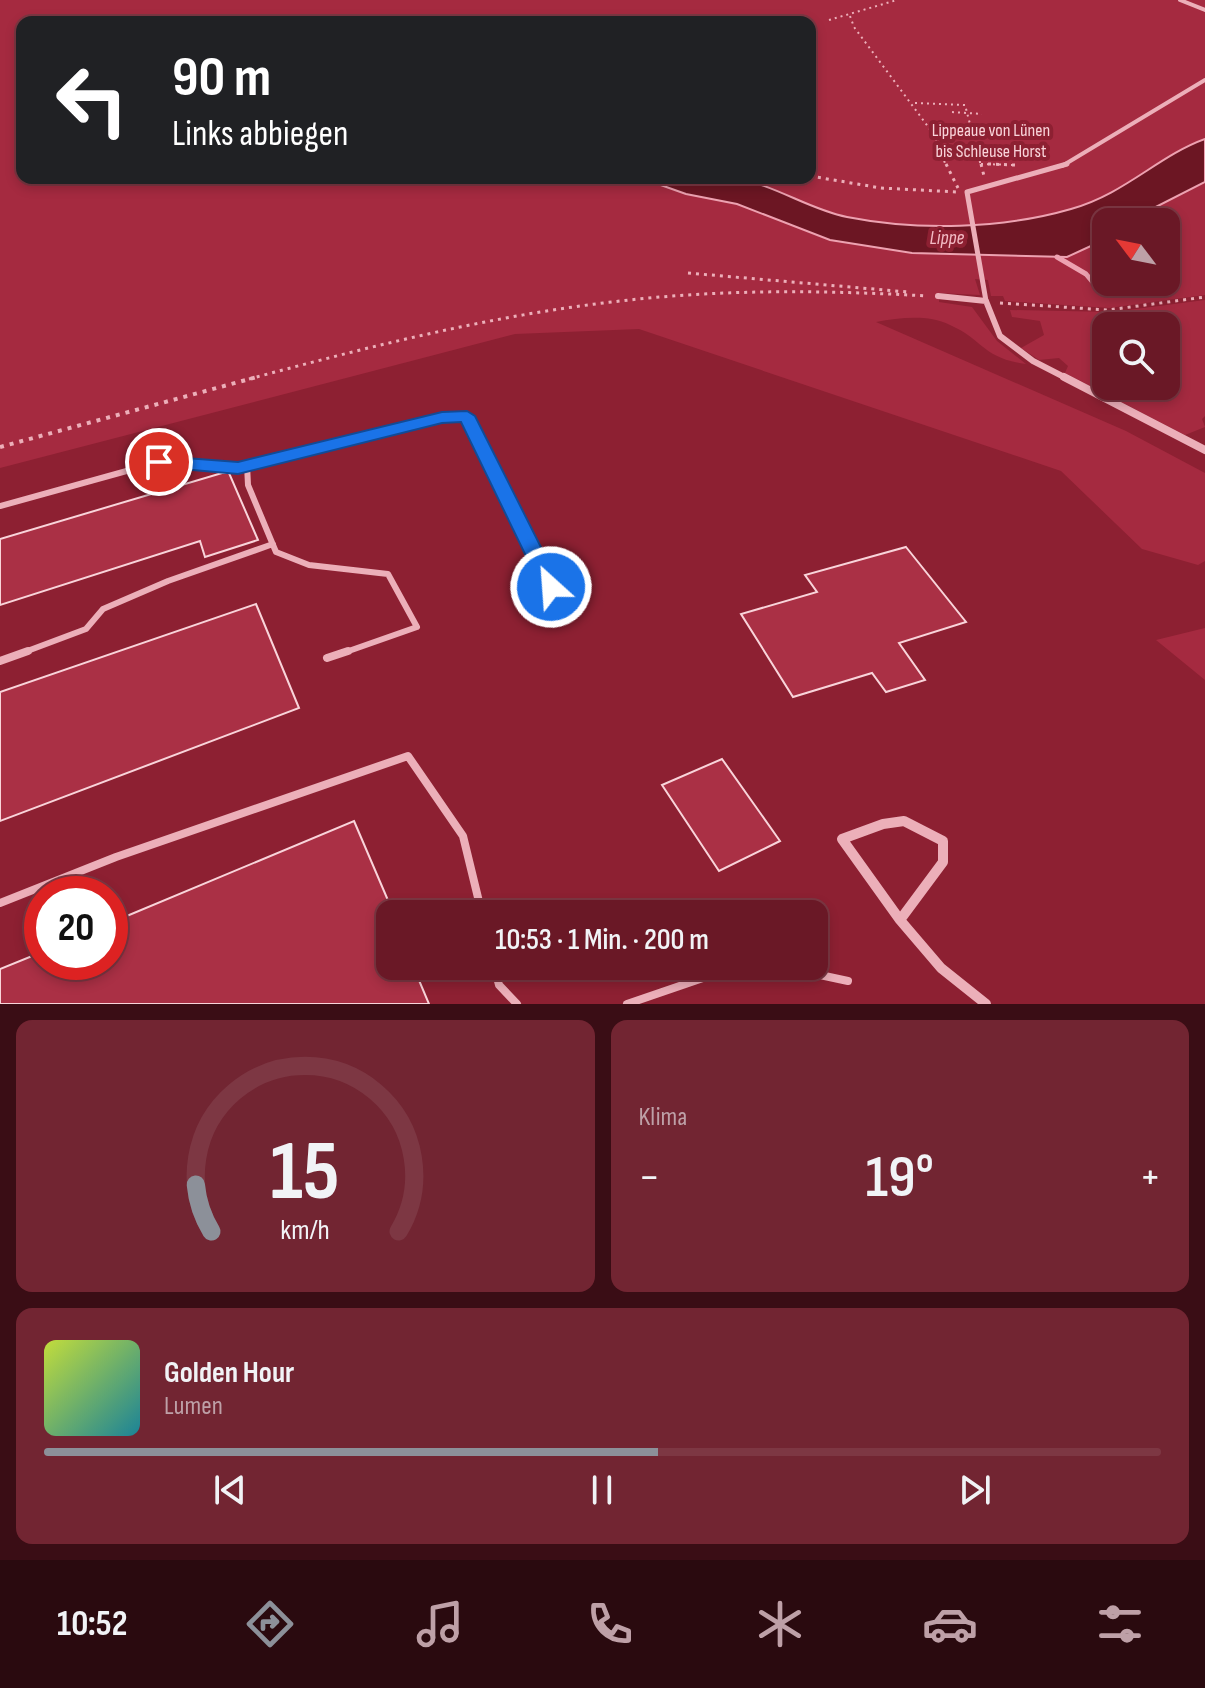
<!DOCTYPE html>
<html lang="de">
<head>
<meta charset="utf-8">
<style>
  body { margin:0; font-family:"Sofia Sans Condensed",sans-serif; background:#722532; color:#f1f3f6; height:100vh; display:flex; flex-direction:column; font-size:30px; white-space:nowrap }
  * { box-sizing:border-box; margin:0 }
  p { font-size:26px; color:#bea0a7 }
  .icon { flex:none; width:44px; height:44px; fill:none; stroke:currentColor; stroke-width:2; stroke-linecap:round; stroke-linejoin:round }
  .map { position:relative; height:1004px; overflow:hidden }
  .panel { display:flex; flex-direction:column; gap:16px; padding:16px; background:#3a0d15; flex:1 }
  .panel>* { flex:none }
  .guide { position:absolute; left:16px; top:16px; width:800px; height:168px; border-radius:16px; box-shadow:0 4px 12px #0003,0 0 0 2px #7d3743; background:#202124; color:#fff; overflow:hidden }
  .needle { width:52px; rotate:302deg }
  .buttons { position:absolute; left:1092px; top:208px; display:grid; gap:16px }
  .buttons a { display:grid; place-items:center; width:88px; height:88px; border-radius:16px; background:#6a1826; box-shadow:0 4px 12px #0003,0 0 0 2px #7d3743; font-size:40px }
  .speed { position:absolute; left:24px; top:876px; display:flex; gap:16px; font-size:40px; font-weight:700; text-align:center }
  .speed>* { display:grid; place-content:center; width:104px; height:104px; border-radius:50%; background:#6a1826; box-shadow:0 4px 12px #0003,0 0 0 2px #7d3743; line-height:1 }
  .speed .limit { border:12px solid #d22; background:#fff; color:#111 }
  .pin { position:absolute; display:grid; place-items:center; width:68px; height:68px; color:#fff; margin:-34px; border:4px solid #fff; border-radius:50%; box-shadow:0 2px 8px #0007 }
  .me { position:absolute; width:88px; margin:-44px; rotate:334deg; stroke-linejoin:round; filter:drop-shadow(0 0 6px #0008) }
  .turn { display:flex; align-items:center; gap:28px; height:168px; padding:0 24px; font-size:36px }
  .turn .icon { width:104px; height:104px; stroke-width:2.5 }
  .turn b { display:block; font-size:56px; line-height:68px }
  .big { font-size:60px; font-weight:600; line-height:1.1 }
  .panel .widget { flex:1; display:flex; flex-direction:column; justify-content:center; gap:12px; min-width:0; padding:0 28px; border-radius:16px; background:#722532 }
  .panel .dial { align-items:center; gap:0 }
  .dial svg { height:208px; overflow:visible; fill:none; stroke:#7d3743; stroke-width:7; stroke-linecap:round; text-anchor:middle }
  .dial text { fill:#f1f3f6; stroke:none }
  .song { display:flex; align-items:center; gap:24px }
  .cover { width:96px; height:96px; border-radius:12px; background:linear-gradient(135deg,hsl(70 70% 55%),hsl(190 70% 35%)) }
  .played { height:8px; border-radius:4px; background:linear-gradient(90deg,#8c9099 55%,#7d3743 55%) }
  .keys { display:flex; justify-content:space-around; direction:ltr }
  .heat { display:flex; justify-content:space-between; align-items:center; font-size:44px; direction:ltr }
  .panel .tiles { flex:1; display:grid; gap:16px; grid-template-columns:1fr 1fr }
  .widget:last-child { grid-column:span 2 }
  .trip { position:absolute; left:376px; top:900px; width:452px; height:80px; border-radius:16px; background:#6a1826; box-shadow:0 4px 12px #0003,0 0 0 2px #7d3743; font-weight:600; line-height:80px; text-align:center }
  .tabs { display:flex; height:128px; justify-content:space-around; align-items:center; background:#2a0a0f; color:#bea0a7 }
  .tabs .icon { width:56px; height:56px }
  .tabs .on { color:#8c9099 }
  .tabs b { font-size:36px; color:#f1f3f6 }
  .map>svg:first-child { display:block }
  .green { fill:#a52a40; fill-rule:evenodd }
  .water { fill:#6c1623; stroke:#eda2b1; stroke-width:2 }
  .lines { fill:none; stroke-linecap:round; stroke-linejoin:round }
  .stream { stroke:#eda2b1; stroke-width:5 }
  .building { fill:#aa3045; stroke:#f9d4da; stroke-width:2 }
  .path-far2 { stroke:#ecafb9; stroke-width:2; stroke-dasharray:2 4; stroke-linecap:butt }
  .path-far1 { stroke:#ecafb9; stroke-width:3; stroke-dasharray:3 5; stroke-linecap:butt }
  .path { stroke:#ecafb9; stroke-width:4; stroke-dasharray:4 6; stroke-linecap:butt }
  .lane-far3 { stroke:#ecafb9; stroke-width:4 }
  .lane-far2 { stroke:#ecafb9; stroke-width:5 }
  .lane-far1 { stroke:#ecafb9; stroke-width:6 }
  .lane { stroke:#ecafb9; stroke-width:8 }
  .street-far2 { stroke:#ecafb9; stroke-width:6 }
  .street-far1 { stroke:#ecafb9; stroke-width:8 }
  .street { stroke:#ecafb9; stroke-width:10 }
  .route { fill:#1a73e8; stroke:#114b97; stroke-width:2 }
  .labels { text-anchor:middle; stroke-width:8; stroke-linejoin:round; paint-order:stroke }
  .far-park-label { font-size:18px; fill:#f9d4da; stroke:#8d2032 }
  .far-water-label { font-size:20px; font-style:italic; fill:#f3bbc5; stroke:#8d2032 }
</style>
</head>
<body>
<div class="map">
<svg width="1205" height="1004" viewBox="0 0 1205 1004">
  <rect width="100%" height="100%" fill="#8d2032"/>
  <path class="green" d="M 0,0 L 1205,0 L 1205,295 L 1109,308 L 1005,301 L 1003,296 L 991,296 L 988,280 L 975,279 L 980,295 L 939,293 L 939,302 L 972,307 L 997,341 L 1026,364 C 982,358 984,340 950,325 C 927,314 900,318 876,322 L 1126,431 L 1205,473 L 1205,561 L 1198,565 L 1142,549 L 1061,471 L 639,329 L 515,334 L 0,468 ZM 22,22 L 810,22 L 810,178 L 22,178 ZM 1106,222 L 1166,222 L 1166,282 L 1106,282 Z
    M 1205,300 L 1205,416 L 1202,419 L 1205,427 L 1185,435 L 1065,373 L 1068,366 L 1059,358 L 1039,360 L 1021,348 L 1044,335 L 1040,321 L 1012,317 L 1010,310 L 1112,312 ZM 1106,326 L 1166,326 L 1166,386 L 1106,386 Z
    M 1205,628 L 1205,680 L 1156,640 Z"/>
  <path class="water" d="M 1205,139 L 1205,182 L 1142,214 L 1141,222 L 1106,222 L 1106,239 L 1067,257 L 912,253 L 830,240 L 737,204 L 686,194 L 641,178 C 671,178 703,175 732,178 C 773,183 807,209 847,217 C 918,231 1002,229 1071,209 C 1125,194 1158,156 1205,139 Z"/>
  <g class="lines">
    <path class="stream" d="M 1057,257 L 1086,274 L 1101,292"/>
  </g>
  <path class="building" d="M 222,473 L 229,473 L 258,540 L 205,557 L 200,541 L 0,605 L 0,539 Z
    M 906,547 L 966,622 L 899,643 L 925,680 L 886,692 L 872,673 L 793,697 L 741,614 L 817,592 L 805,575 Z
    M 256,604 L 299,708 L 0,821 L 0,692 Z
    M 722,759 L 780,841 L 719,871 L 662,785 Z
    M 354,821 L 390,905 L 390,966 L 413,966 L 429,1004 L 0,1004 L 0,969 L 42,952 L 42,962 L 110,962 L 110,923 Z"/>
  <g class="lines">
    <path class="path-far2" d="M 850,16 L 854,27 L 935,136 L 946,166
      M 829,20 L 897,0
      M 915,103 L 965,105 L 981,166
      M 952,112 L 982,114
      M 981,164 L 1015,165"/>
    <path class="path-far1" d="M 946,164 L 958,188
      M 981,164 L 984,176
      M 988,164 L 1015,165
      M 810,176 L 881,188 L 957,192
      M 688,273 L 908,292
      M 1000,303 L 1108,310 L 1205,297
      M 249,379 C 368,347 489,316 612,302 C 717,289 823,290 928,296"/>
    <path class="path" d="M 0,447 L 257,377"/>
    <path class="lane-far3" d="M 1180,0 L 1205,10
      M 1062,166 L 1205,80"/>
    <path class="lane-far2" d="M 986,301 L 967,192 L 1067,164"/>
    <path class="lane-far1" d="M 247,465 L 248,485 L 276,552 L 309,565 L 388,574 L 417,627 L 343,653
      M 0,506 L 159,462 L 238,468 L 442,418 L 467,416 L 551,587
      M 22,653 L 86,629 L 103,609 L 168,581 L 273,544"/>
    <path class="lane" d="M 327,658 L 348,651
      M 0,661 L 28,651
      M 0,903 L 116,857 L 408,756 L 463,836 L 482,914
      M 494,966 L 499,985 L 517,1004
      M 778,966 L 848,981
      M 627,1004 L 738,966"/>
    <path class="street-far2" d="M 938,296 L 986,301 L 1000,336 L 1033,361 L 1068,379"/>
    <path class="street-far1" d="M 1064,377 L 1205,450"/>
    <path class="street" d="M 904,821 L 943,841 L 943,862 L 900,920 L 842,839 L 883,824 Z
      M 900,920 L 941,968 L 986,1004"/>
  </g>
  <path class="route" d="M 467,411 L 475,416 L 561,587 L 558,592 L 551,594 L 541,587 L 461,422 L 442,423 L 238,474 L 159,467 L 150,462 L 159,456 L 238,462 L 442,412 Z"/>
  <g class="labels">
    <g class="far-park-label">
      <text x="991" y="136">Lippeaue von Lünen<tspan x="991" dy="21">bis Schleuse Horst</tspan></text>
    </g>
    <g class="far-water-label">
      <text x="947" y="244">Lippe</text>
    </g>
  </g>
</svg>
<div class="buttons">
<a><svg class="needle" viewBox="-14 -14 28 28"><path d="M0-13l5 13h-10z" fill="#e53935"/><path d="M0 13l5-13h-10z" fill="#bea0a7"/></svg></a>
<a><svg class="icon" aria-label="search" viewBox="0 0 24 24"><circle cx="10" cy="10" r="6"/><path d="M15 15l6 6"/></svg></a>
</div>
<div class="speed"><div class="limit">20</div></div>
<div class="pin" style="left:159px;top:462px;background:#d93025"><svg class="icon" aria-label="arrive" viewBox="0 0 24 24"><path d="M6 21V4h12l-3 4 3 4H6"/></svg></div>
<svg class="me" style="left:551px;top:587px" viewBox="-20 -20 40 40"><circle r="17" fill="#1a73e8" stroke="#fff" stroke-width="3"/><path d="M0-11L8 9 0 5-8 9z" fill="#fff"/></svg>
<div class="trip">10:53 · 1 Min. · 200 m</div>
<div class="guide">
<div class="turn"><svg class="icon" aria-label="left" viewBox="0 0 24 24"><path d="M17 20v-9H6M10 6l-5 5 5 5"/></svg><div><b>90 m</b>Links abbiegen</div></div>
</div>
</div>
<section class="panel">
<div class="tiles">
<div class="widget dial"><svg viewBox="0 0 100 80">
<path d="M14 69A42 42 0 1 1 86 69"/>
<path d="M14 69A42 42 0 0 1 8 51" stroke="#8c9099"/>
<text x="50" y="56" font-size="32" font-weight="700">15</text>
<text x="50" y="72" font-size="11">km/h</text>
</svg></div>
<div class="widget"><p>Klima</p>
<div class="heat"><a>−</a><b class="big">19°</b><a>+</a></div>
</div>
<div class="widget">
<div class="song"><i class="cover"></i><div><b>Golden Hour</b><p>Lumen</p></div></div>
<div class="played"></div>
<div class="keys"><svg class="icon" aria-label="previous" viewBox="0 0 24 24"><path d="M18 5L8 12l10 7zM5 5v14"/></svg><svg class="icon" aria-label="pause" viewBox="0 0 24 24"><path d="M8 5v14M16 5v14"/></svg><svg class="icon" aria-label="next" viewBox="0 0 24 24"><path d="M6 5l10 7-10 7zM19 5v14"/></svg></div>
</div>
</div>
</section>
<nav class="tabs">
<b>10:52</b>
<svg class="icon on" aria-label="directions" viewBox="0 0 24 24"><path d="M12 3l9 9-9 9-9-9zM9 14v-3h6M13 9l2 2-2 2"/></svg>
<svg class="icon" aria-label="music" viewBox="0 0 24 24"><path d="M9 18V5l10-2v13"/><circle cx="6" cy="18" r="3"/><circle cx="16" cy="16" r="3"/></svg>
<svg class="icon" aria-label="phone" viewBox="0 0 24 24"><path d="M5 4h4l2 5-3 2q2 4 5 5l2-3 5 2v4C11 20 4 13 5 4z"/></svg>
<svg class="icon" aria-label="climate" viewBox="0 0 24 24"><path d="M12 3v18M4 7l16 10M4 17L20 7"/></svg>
<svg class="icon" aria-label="car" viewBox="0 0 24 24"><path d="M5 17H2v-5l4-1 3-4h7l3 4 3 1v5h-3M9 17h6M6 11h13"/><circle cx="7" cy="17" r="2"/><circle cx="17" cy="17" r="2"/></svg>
<svg class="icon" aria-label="filters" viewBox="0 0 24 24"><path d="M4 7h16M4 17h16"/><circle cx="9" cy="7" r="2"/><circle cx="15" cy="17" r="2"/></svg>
</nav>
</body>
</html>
